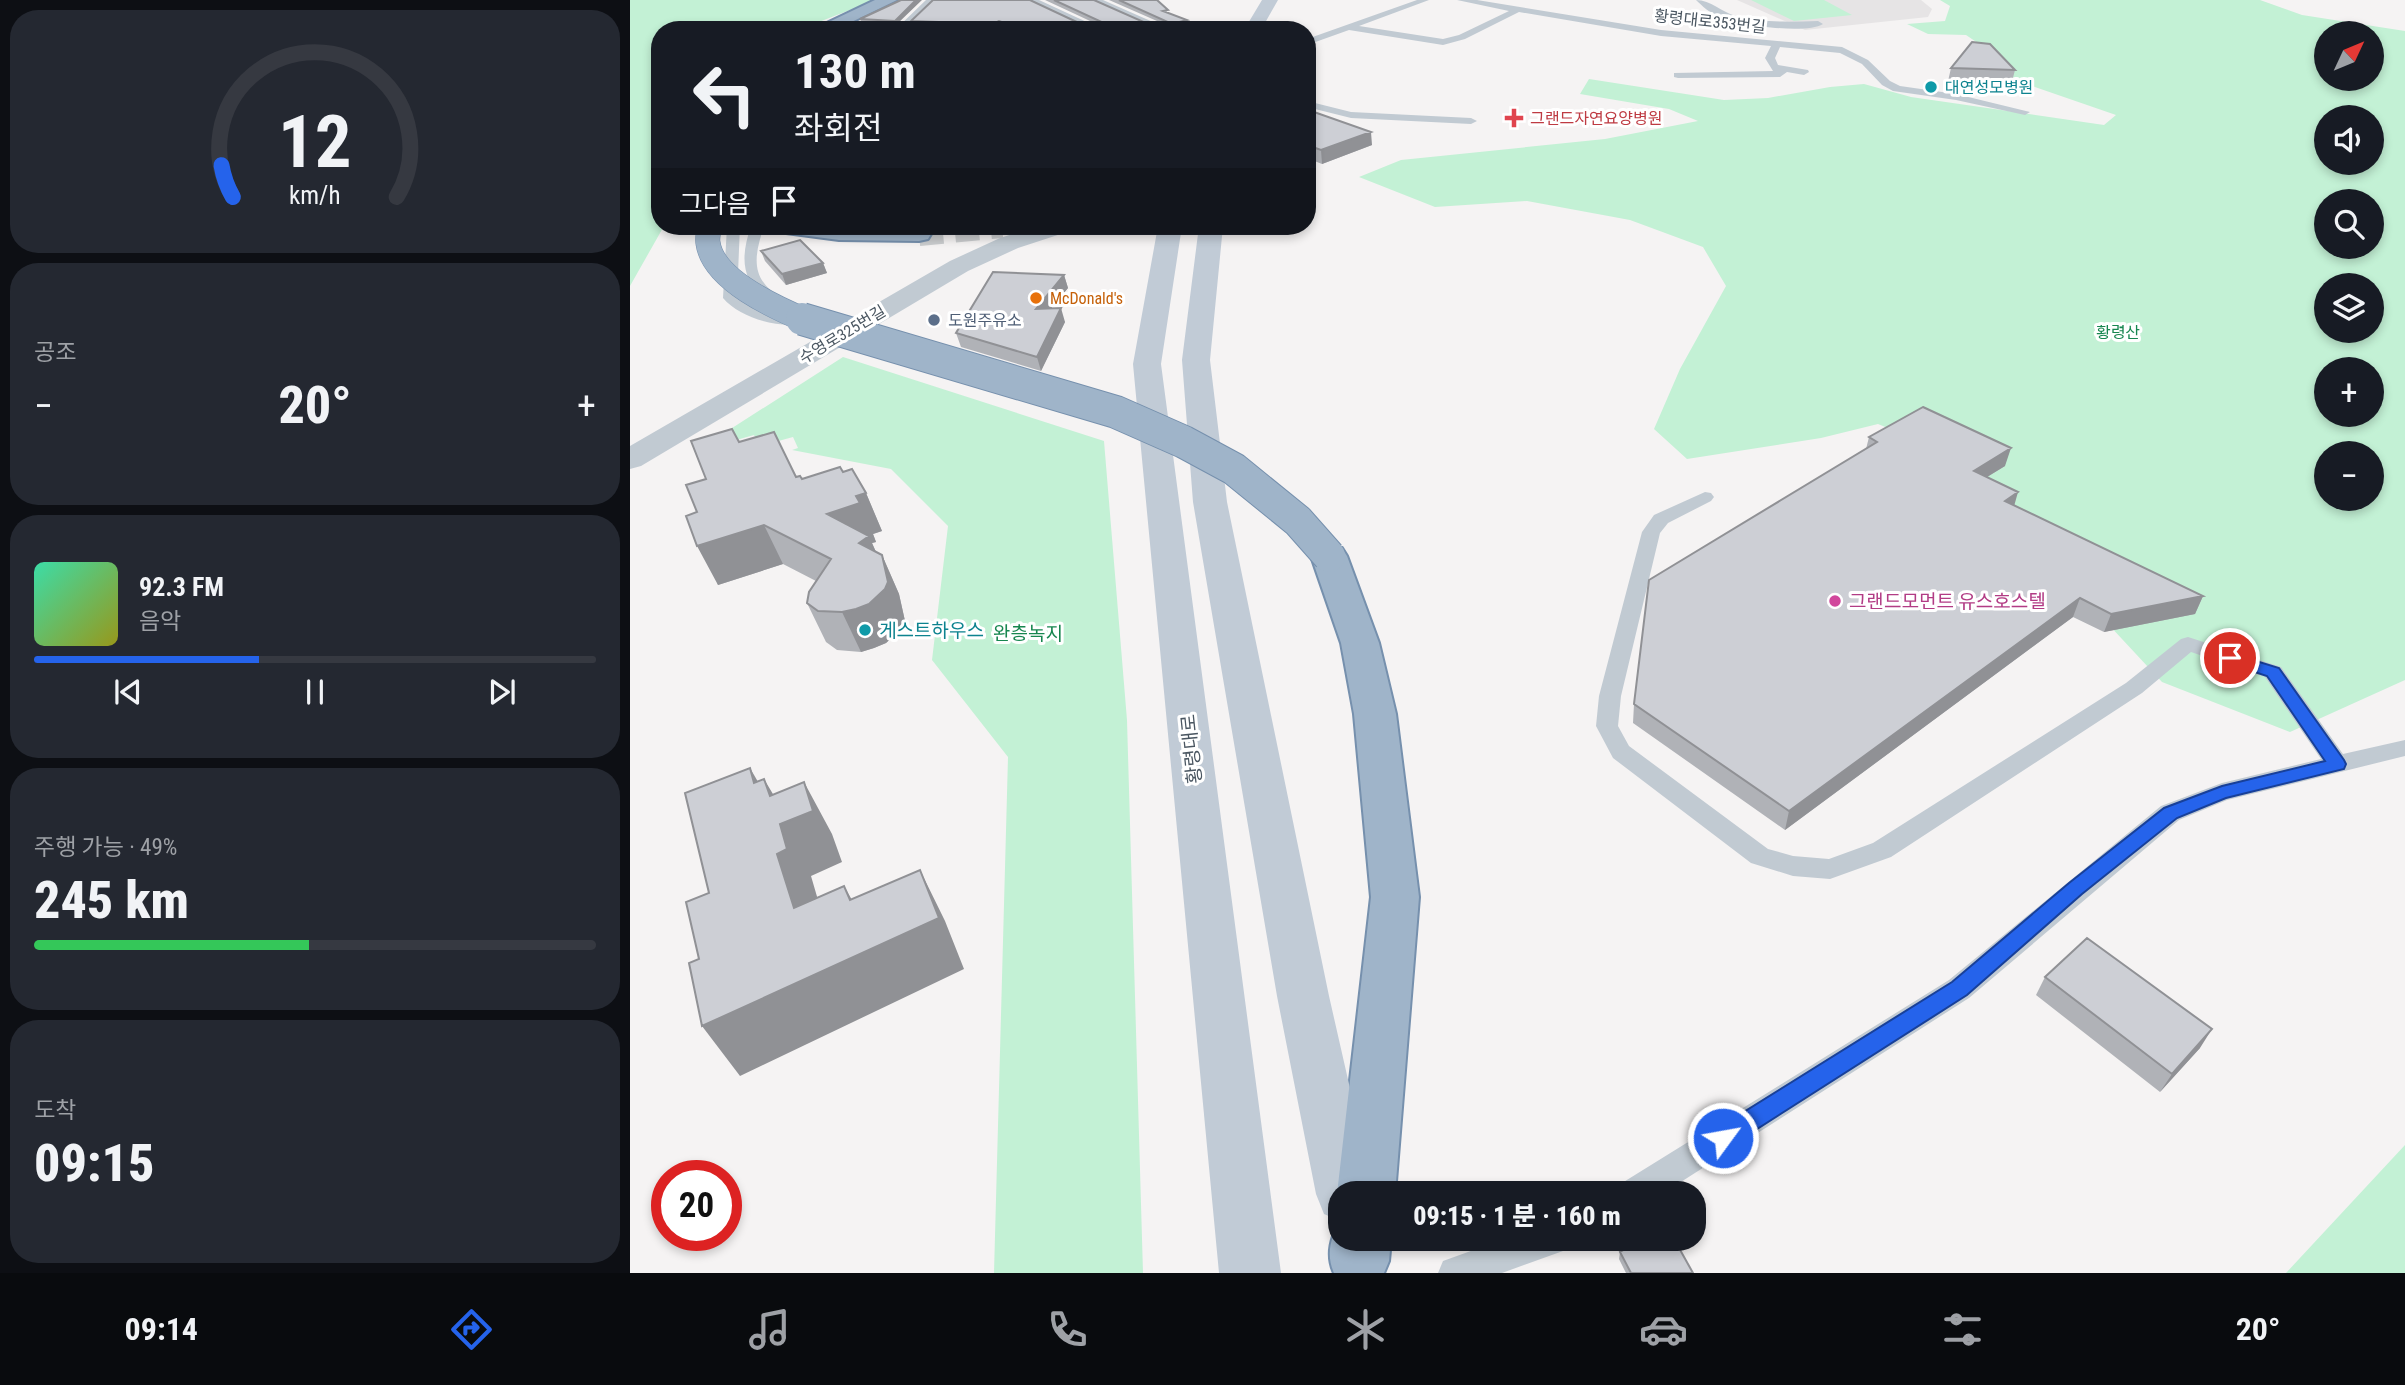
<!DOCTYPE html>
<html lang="ko">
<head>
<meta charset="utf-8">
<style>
  body { margin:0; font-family:"Roboto Condensed","Noto Sans KR",sans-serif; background:#242831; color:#f1f3f6; height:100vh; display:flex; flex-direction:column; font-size:26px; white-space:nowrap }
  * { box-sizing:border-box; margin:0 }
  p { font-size:23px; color:#9ea1a6 }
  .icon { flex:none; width:38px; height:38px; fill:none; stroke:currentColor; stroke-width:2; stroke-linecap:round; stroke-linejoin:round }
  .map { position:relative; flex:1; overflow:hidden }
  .drawer { display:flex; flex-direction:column; gap:10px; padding:10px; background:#0d0f14; width:630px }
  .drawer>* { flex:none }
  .guide { position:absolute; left:21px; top:21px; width:665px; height:214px; border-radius:28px; box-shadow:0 4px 10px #0003; background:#171b24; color:#f1f3f6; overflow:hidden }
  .needle { width:46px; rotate:46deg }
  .buttons { position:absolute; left:1684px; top:21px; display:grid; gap:14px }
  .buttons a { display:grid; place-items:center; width:70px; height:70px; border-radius:50%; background:#171b24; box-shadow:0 4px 10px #0003; font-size:35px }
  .speed { position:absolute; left:21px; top:1160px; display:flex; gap:14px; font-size:35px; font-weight:700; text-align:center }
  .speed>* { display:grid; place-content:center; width:91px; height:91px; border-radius:50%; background:#171b24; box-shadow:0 4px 10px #0003; line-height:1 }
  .speed .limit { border:10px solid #d22; background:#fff; color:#111 }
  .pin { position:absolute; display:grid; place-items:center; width:60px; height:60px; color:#fff; margin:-30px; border:4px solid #fff; border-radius:50%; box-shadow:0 2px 7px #0007 }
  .me { position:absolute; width:77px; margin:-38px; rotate:58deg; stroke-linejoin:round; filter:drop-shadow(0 0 5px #0008) }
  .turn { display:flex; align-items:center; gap:24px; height:147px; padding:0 28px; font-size:32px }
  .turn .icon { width:91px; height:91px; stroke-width:2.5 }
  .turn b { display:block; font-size:49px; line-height:60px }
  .then { display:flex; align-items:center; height:66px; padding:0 28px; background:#0003; gap:14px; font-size:26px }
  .big { font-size:52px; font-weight:800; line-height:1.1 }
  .drawer .tile { flex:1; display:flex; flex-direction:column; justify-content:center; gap:10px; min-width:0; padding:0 24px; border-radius:28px; background:#242831 }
  .drawer .dial { align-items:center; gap:0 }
  .dial svg { height:182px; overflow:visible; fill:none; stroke:#363941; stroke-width:7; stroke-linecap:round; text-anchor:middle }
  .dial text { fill:#f1f3f6; stroke:none }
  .song { display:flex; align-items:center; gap:21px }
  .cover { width:84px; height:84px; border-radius:10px; background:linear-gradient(135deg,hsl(160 70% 55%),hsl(60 70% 35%)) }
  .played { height:7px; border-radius:4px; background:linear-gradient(90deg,#2563eb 40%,#363941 40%) }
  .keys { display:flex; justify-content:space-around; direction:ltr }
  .heat { display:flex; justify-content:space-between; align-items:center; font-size:38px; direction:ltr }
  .charge { height:10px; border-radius:5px; background:linear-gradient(90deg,#34c759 49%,#363941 0) }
  .trip { position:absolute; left:698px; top:1181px; width:378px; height:70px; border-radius:28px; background:#171b24; box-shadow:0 4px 10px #0003; font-weight:800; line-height:70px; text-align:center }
  .dock { display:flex; height:112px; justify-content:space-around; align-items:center; background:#090b0e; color:#9ea1a6 }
  .dock .icon { width:49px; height:49px }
  .dock .on { color:#2563eb }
  .dock b { font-size:32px; color:#f1f3f6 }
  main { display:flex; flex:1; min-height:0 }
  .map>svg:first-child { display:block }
  .education { fill:#e6e4e5 }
  .green { fill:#c3f1d5; fill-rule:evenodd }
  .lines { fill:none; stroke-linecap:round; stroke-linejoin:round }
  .trunk-tunnel { stroke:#caccce; stroke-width:24; stroke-dasharray:24 12; stroke-linecap:butt }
  .trunk-casing { stroke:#7690ad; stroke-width:4 }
  .service { fill:#c1cad2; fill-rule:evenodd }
  .tertiary { fill:#c1cad2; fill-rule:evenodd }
  .secondary { fill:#c1cbd6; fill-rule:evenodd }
  .trunk { fill:#9fb4c9; fill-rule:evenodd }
  .trunk-bridge-far1-casing { stroke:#7690ad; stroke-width:25; stroke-linecap:butt }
  .trunk-bridge-casing { stroke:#7690ad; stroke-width:34; stroke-linecap:butt }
  .trunk-bridge-far1 { stroke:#9fb4c9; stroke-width:24 }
  .trunk-bridge { stroke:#9fb4c9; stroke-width:32 }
  .wall { fill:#b0b2b7 }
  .shaded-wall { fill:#909195 }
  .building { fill:#cdcfd5; stroke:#909195; stroke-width:2 }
  .route { fill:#2563eb; stroke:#184099; stroke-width:2 }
  .culture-dot { fill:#0f9aa8; stroke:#fff; stroke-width:2.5 }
  .health-dot { fill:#e0444e; stroke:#fff; stroke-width:2.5 }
  .food-dot { fill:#e8710a; stroke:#fff; stroke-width:2.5 }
  .service-dot { fill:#5c6f8a; stroke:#fff; stroke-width:2.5 }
  .hotel-dot { fill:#d1479c; stroke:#fff; stroke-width:2.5 }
  .labels { text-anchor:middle; stroke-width:6; stroke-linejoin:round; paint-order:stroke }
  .far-street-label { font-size:16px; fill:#4a5661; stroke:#fff }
  .far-culture-label { font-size:16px; fill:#0d838f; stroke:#fff; text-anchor:start }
  .far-health-label { font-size:16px; fill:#be3a42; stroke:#fff; text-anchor:start }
  .far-food-label { font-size:16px; fill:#c56008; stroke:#fff; text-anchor:start }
  .far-service-label { font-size:16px; fill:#4e5e75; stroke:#fff; text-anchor:start }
  .far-park-label { font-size:16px; fill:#17864f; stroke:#fff }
  .hotel-label { font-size:19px; fill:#b23c85; stroke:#fff; text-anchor:start }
  .culture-label { font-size:19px; fill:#0d838f; stroke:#fff; text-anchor:start }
  .park-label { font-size:19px; fill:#17864f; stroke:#fff }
  .street-label { font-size:19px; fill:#4a5661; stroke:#fff }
</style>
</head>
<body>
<main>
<section class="drawer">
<div class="tile dial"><svg viewBox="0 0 100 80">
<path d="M14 69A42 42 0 1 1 86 69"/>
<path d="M14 69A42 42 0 0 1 9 55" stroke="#2563eb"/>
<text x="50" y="56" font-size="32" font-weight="700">12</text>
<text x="50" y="72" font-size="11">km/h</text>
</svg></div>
<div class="tile"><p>공조</p>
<div class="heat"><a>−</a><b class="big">20°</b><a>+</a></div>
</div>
<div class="tile">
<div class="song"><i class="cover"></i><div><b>92.3 FM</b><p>음악</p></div></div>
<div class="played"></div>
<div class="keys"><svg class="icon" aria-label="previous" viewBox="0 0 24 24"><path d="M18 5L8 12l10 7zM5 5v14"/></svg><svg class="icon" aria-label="pause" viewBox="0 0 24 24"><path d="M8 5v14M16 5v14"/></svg><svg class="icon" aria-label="next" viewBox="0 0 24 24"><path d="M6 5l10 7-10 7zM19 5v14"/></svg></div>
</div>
<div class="tile"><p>주행 가능 · 49%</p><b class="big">245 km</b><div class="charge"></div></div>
<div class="tile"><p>도착</p><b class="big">09:15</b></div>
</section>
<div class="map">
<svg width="1775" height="1273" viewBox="0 0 1775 1273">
  <rect width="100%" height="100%" fill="#f5f3f3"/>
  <path class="education" d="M 1107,0 L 1291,0 L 1302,9 L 1298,17 L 1175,30 Z"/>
  <path class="green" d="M 0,0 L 246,0 L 168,30 L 30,30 L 30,226 L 34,226 L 0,286 Z
    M 1121,0 L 1194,0 L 1222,15 L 1164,21 Z
    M 1310,0 L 1630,0 L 1672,15 L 1775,31 L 1775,680 L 1660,732 L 1532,682 L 1319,453 L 1248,424 L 1191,438 L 1057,459 L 1024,429 L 1050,369 L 1096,286 L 1073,247 L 1000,220 L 897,201 L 805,207 L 729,177 L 771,160 L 975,139 L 1068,121 L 1039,109 L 950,94 L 959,79 L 1094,100 L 1138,98 L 1200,87 L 1234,84 L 1281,97 L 1474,125 L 1486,115 L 1385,80 L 1367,56 L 1336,35 L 1298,34 L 1277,24 L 1315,21 L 1320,6 ZM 1696,33 L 1741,33 L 1741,79 L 1696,79 ZM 1696,117 L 1741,117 L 1741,163 L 1696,163 ZM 1696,201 L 1741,201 L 1741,247 L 1696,247 ZM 1696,285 L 1741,285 L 1741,331 L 1696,331 ZM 1696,369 L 1741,369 L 1741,415 L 1696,415 ZM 1696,453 L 1741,453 L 1741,499 L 1696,499 Z
    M 213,357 L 474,441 L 497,720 L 513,1273 L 364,1273 L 378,757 L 302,660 L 318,526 L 261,469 L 162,450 L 168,448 L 163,437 L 130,446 L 124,435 L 85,446 L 85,439 Z
    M 1775,1145 L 1775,1273 L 1656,1273 Z"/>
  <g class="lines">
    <path class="trunk-tunnel" d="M 289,234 L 372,226"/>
    <g class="trunk-casing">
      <path id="trunk" d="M 245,0 L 267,0 L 205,30 L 182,30 Z
        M 144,226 L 289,227 L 298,229 L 301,234 L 298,239 L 289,241 L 209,240 L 156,233 L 148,231 Z
        M 699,545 L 712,548 L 717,556 L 749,643 L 766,714 L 789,897 L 765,1194 L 710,1194 L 710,1203 L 707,1194 L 741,897 L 724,714 L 711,643 L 681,556 L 686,548 Z
        M 710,1218 L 710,1239 L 761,1239 L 759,1261 L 754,1273 L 704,1273 C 695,1253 702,1237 710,1218 Z"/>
    </g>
    <path class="service" d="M 296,0 L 305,0 L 275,30 L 265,30 Z
      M 398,0 L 409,0 L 474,30 L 462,30 Z
      M 461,0 L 473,0 L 541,30 L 528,30 Z
      M 787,0 L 799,0 L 729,26 L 813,39 L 829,35 L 879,11 L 827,0 L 847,0 L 1031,30 L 1212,47 L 1238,60 L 1260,81 L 1270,86 L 1326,94 L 1400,112 L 1395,115 L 1326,100 L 1263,91 L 1252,85 L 1232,64 L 1210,53 L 1150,47 L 1145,58 L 1148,65 L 1178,70 L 1179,72 L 1174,75 L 1157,72 L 1150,77 L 1048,78 L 1044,77 L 1044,73 L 1143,71 L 1135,58 L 1141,46 L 1031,36 L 889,12 L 835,39 L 813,45 L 719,30 L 677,45 L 677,39 Z
      M 1066,0 C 1081,0 1091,12 1106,16 C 1132,23 1161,22 1188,21 L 1193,24 C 1175,35 1108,25 1088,16 C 1080,13 1072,6 1066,0 Z
      M 677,101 L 721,112 L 841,118 L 847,121 L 841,124 L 721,118 L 677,107 Z
      M 97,226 L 110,226 L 107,297 L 136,312 L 175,317 L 177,320 L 175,323 C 149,329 110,318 93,298 Z
      M 121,226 L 134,226 C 128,245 121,266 134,283 C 139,290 146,294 151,300 L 149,303 L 139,303 C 111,281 110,258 121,226 Z
      M 1075,492 L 1081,493 L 1084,497 L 1081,501 L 1038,523 L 1030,533 L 991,696 L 988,726 L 999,746 L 1138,849 L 1163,856 L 1199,859 L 1243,843 L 1496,683 L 1551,639 L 1558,637 L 1651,667 L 1713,754 L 1775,740 L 1775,756 L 1597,800 L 1549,820 L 1339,998 L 1032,1194 L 987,1194 L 992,1183 L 1319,980 L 1531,806 L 1592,783 L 1691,759 L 1635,677 L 1561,652 L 1512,693 L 1261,857 L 1200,879 L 1163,876 L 1121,863 L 983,758 L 966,726 L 969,696 L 1012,532 L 1024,515 Z
      M 874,1239 L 937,1239 L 933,1251 L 872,1273 L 808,1273 L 813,1261 Z"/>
    <path class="tertiary" d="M 408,226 L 444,226 L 440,231 L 388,248 L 338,271 L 11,466 L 0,469 L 0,446 L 320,261 L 370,238 Z"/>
    <path class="secondary" d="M 632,0 L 648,0 L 631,30 L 614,30 Z
      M 528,226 L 552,226 L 531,364 L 651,1273 L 589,1273 L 503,364 Z
      M 569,226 L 593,226 L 580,360 L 597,502 L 699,996 L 744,1194 L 710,1194 L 710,1221 L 694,1214 L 686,1194 L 647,996 L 563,502 L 552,360 Z"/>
    <use href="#trunk" class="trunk"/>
    <g class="trunk-bridge-far1-casing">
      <path id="trunk-bridge-far1" d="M 79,226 C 79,231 77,238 78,243 C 83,280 146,308 177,321"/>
    </g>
    <g class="trunk-bridge-casing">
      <path id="trunk-bridge" d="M 172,319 L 486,412 L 554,442 L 604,469 L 668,521 L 699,556"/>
    </g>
    <use href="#trunk-bridge-far1" class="trunk-bridge-far1"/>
    <use href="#trunk-bridge" class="trunk-bridge"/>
  </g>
  <path class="wall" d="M 271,0 L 266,25 L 232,24 L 230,19 Z
    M 400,0 L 451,24 L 452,28 L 447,26 L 430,30 L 382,30 L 370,25 L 364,29 L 283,26 L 281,21 Z
    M 415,0 L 464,0 L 526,30 L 464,30 L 464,28 L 473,28 L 473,27 Z
    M 479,0 L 527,0 L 538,13 L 557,25 L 543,28 Z
    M 1321,68 L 1385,70 L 1379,93 L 1316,90 Z
    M 677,114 L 742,145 L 692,164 L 677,158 Z
    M 131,251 L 193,263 L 197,273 L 156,285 L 135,261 Z
    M 434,275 L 438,288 L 421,308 L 435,322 L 411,371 L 331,347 L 326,333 Z
    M 1239,437 L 1375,466 L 1357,477 L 1384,505 L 1573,596 L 1565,614 L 1474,632 L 1443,617 L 1155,830 L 1003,723 L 1004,704 L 1236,449 Z
    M 109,442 L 166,477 L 172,479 L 213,472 L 236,493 L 252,531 L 243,534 L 246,542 L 242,543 L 246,552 L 252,555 L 269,594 L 275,621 L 272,628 L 256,643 L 244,648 L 231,652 L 207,650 L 196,642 L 177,603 L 186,581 L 153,564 L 88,585 L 67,512 L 76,479 Z
    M 1415,977 L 1570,1048 L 1530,1092 L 1406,995 Z
    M 990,1252 L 1063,1273 L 996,1273 L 989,1259 Z"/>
  <path class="shaded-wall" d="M 286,0 L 292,0 L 266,25 L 265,21 Z
    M 557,20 L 557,25 L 543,28 L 542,24 Z
    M 369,21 L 370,25 L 364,29 L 363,24 Z
    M 446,22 L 447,26 L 430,30 L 408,30 Z
    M 398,25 L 399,30 L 387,30 L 386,27 Z
    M 741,132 L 742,145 L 692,164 L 691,150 Z
    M 193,263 L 197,273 L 156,285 L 152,274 Z
    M 434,275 L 438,288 L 410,322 L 406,309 Z
    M 431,308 L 435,322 L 411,371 L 407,357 Z
    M 1381,448 L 1375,466 L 1339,488 L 1344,471 Z
    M 1388,492 L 1383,510 L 1375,501 Z
    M 236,493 L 252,531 L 243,534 L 246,542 L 242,543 L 256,575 L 197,514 L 226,496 Z
    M 134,525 L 153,564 L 88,585 L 67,546 Z
    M 252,555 L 269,594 L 275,621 L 272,628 L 256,643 L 244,648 L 231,652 L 212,612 Z
    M 1573,596 L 1565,614 L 1474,632 L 1481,614 Z
    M 1450,598 L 1443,617 L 1155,830 L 1159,811 Z
    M 120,768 L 150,820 L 140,796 L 134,779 L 159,821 L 174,782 L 202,834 L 212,862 L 181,876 L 188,900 L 164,908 Z
    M 290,870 L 315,921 L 334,969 L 110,1076 L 72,1026 L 220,900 L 214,886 L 243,937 Z
    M 1582,1029 L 1570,1048 L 1530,1092 L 1542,1074 Z"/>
  <path class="building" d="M 271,0 L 286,0 L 265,21 L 230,19 Z
    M 303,0 L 400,0 L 451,24 L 446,22 L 408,30 L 398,25 L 386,27 L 369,21 L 363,24 L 281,21 Z
    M 424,0 L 464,0 L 525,27 L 515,30 L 469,30 L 464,28 L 473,28 L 474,23 Z
    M 489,0 L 527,0 L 538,10 L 533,11 L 557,20 L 542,24 Z
    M 1342,42 L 1360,44 L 1385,70 L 1321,68 Z
    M 684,112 L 741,132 L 691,150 L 677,145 L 677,114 Z
    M 170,240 L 193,263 L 152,274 L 131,251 Z
    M 363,272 L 434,275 L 406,309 L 431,308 L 407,357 L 326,333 Z
    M 1293,407 L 1381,448 L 1344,471 L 1388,492 L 1375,501 L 1573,596 L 1481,614 L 1450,598 L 1159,811 L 1004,704 L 1019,580 L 1247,442 L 1239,437 Z
    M 102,429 L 109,442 L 144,432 L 166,477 L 170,476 L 172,479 L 210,467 L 213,472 L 222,469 L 236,493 L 226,496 L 230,503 L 197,514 L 239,536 L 229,543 L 252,555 L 258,582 L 255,589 L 239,604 L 226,609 L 212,612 L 188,611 L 177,603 L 179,592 L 201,559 L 134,525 L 67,546 L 56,516 L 67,512 L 56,485 L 76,479 L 61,441 Z
    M 120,768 L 124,783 L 134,779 L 140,796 L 174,782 L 183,811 L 150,824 L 157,849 L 147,854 L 164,908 L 214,886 L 220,900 L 290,870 L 309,918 L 72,1026 L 59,963 L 69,959 L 56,902 L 79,893 L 55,793 Z
    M 1457,938 L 1582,1029 L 1542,1074 L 1415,977 Z
    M 1013,1239 L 1044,1239 L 1063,1273 L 1001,1273 L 990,1252 Z"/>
  <path class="route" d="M 1600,653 L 1649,668 L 1714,760 L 1716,764 L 1714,769 L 1596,798 L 1547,818 L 1452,894 L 1337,995 L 1102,1145 L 1093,1149 L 1085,1145 L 1082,1138 L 1085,1130 L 1322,982 L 1439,883 L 1534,808 L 1592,786 L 1695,761 L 1637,676 L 1594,662 L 1592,658 L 1594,654 Z"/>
  <g class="culture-dot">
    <circle cx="1301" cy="87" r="7"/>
    <circle cx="235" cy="630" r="7"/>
  </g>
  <path class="health-dot" d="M880.5 107.5h7v7h7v7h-7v7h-7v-7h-7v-7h7z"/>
  <circle class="food-dot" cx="406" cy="298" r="7"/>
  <circle class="service-dot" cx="304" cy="320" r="7"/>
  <circle class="hotel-dot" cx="1205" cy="601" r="7"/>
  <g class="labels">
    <g class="far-street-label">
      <text transform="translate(1080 21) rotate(6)" y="6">황령대로353번길</text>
      <text transform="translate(212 334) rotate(-31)" y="6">수영로325번길</text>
    </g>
    <g class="far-culture-label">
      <text x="1315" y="93">대연성모병원</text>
    </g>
    <g class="far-health-label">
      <text x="900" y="124">그랜드자연요양병원</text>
    </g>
    <g class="far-food-label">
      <text x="420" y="304">McDonald's</text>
    </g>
    <g class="far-service-label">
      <text x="318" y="326">도원주유소</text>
    </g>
    <g class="far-park-label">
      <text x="1488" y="338">황령산</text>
    </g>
    <g class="hotel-label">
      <text x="1219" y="608">그랜드모먼트 유스호스텔</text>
    </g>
    <g class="culture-label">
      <text x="249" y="637">게스트하우스</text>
    </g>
    <g class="park-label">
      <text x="398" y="640">완층녹지</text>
    </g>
    <g class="street-label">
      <text transform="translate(561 749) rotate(-96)" y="7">황령대로</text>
    </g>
  </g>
</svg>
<div class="buttons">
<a><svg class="needle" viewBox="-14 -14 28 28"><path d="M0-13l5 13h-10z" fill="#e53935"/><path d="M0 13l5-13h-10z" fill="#9ea1a6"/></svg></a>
<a><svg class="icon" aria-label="sound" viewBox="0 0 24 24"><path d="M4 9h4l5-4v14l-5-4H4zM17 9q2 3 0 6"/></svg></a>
<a><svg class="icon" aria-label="search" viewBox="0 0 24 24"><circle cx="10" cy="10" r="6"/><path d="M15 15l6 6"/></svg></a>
<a><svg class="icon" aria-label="layers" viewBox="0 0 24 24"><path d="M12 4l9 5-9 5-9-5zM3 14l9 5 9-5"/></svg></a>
<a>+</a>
<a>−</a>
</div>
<div class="speed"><div class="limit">20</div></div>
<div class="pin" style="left:1600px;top:658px;background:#d93025"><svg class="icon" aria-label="arrive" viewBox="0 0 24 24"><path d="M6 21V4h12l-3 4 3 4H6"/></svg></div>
<svg class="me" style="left:1093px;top:1138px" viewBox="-20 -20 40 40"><circle r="17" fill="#2563eb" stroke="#fff" stroke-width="3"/><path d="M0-11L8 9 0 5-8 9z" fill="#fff"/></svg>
<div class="trip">09:15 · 1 분 · 160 m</div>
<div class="guide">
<div class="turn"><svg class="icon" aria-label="left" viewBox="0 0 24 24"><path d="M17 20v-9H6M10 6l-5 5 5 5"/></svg><div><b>130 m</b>좌회전</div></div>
<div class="then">그다음<svg class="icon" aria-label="arrive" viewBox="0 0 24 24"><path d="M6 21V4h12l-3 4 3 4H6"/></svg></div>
</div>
</div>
</main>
<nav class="dock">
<b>09:14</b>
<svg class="icon on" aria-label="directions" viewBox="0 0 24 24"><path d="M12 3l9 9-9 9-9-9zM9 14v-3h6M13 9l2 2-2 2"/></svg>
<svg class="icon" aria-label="music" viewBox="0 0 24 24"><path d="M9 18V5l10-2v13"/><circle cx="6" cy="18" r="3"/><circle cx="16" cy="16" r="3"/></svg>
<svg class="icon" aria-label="phone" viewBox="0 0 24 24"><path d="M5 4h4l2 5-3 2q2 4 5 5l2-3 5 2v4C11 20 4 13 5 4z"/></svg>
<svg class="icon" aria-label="climate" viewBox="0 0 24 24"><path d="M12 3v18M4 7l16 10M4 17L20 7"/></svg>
<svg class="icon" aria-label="car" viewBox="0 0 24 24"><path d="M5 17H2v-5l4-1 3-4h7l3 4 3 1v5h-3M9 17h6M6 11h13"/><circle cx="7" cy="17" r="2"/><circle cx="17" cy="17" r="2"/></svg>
<svg class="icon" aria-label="filters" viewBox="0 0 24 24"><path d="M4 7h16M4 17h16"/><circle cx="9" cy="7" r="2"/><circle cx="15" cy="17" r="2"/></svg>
<b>20°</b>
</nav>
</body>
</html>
